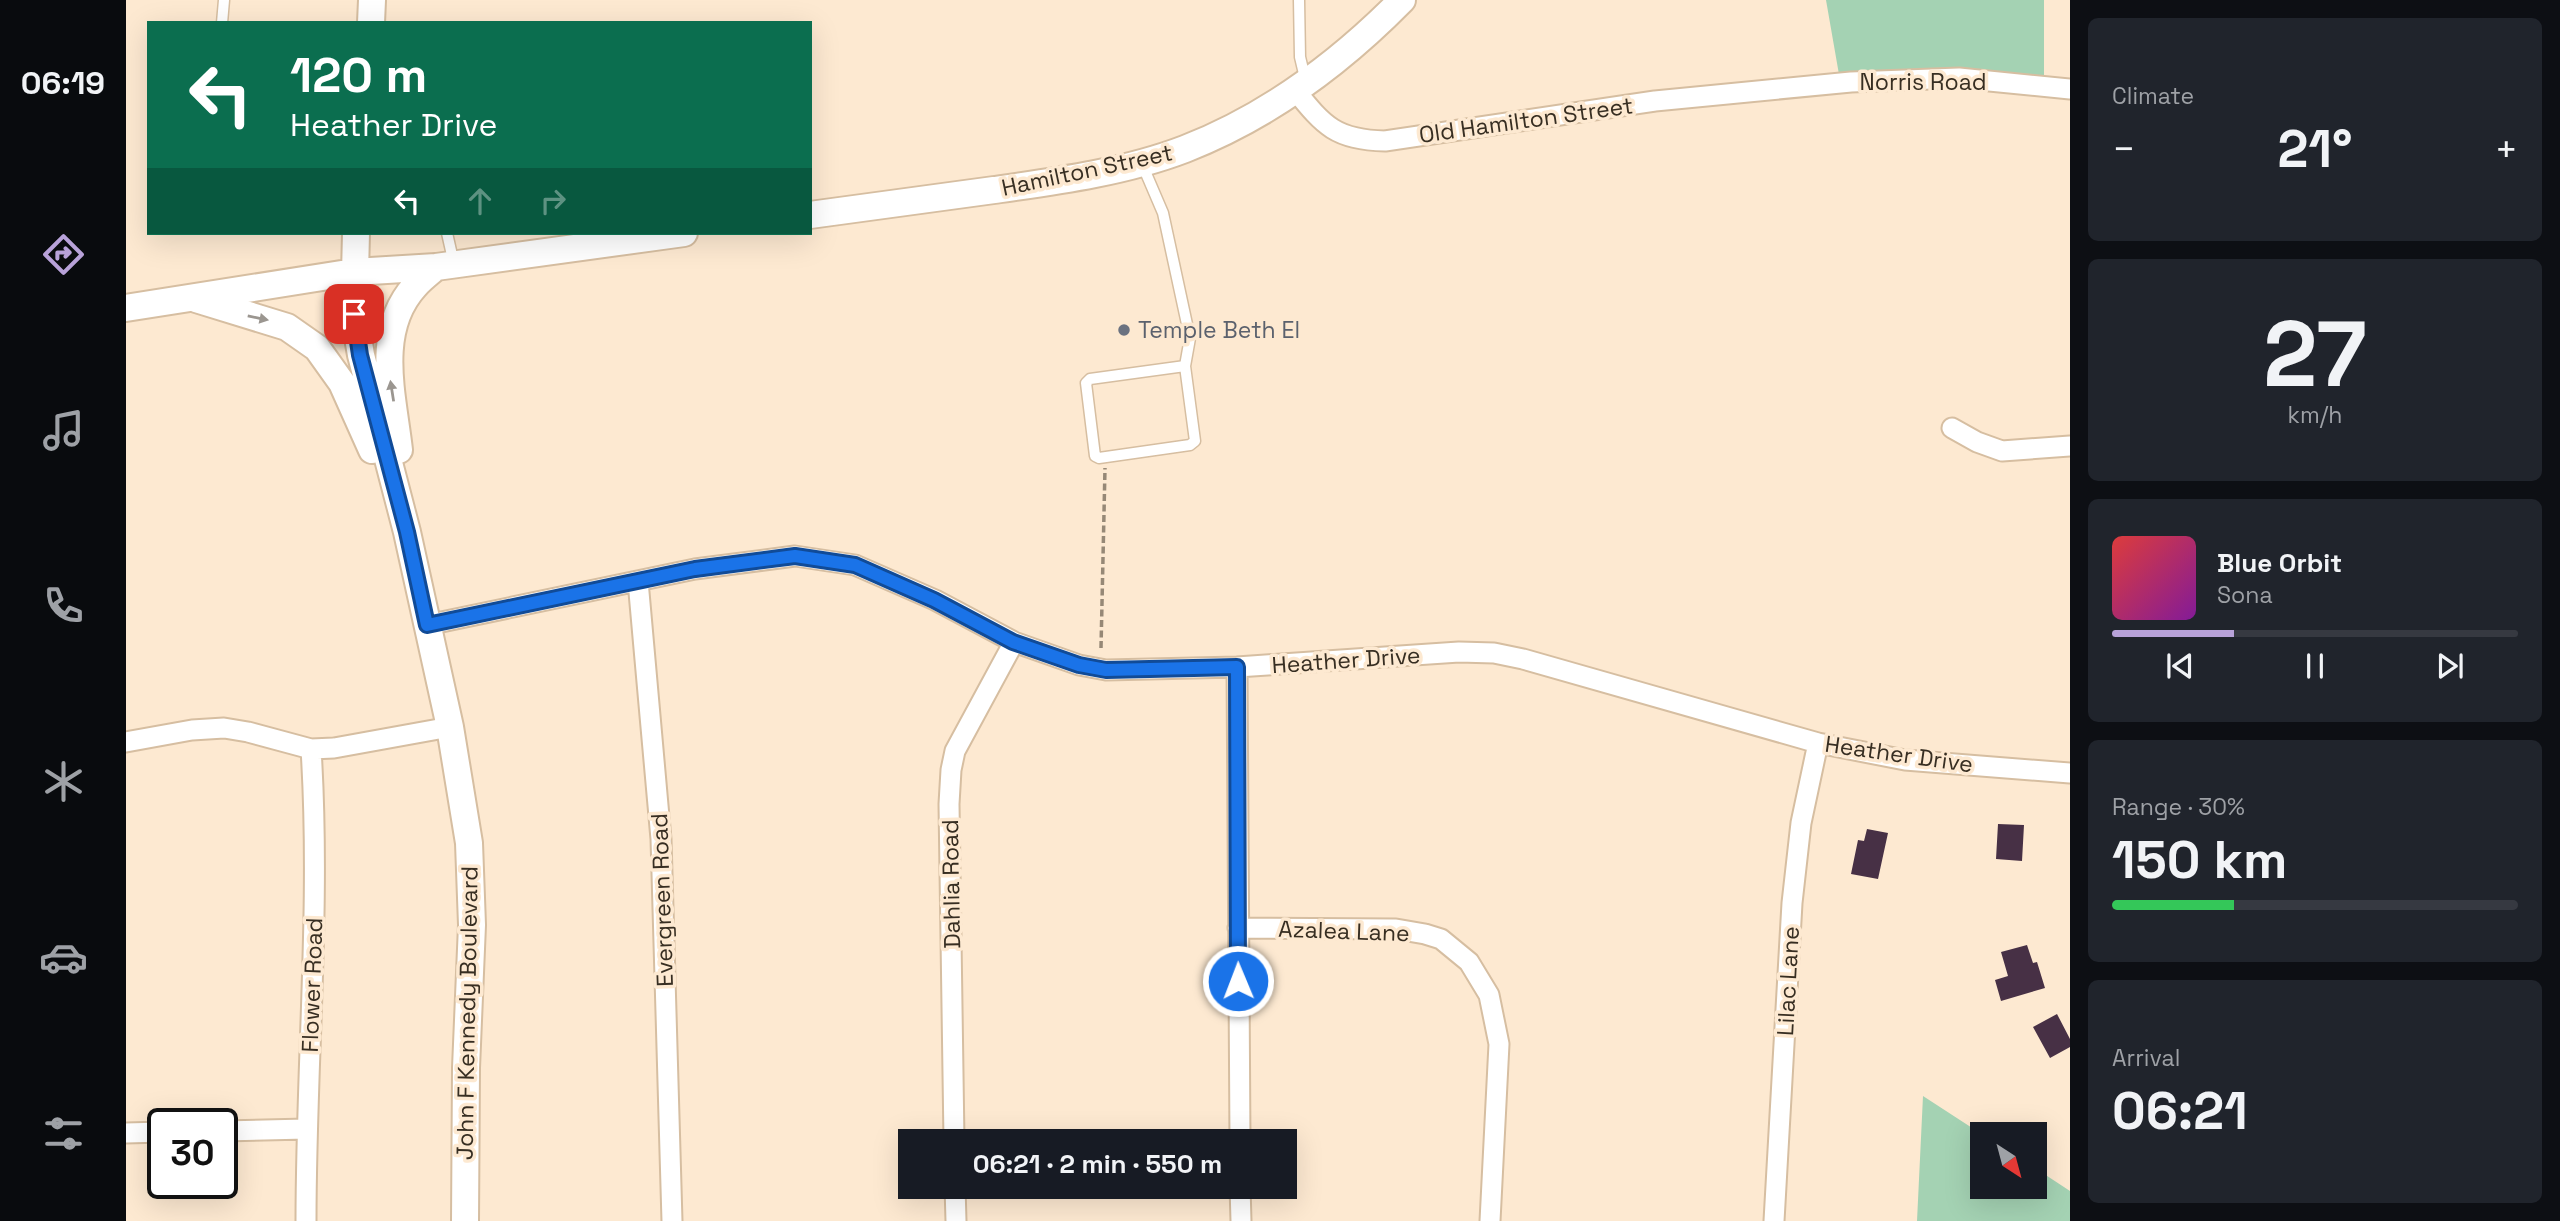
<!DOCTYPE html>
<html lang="en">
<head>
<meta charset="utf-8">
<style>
  body { margin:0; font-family:"Space Grotesk",sans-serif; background:#20242c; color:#f1f3f6; height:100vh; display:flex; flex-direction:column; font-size:26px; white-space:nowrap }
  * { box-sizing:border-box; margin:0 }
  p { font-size:23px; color:#9ea1a6 }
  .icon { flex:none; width:38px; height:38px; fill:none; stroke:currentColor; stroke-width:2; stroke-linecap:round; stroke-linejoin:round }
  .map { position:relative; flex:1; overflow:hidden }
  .sheet { display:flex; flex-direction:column; gap:18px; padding:18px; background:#0d0f14; width:490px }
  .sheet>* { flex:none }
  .hud { position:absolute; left:21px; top:21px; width:665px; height:214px; border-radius:0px; box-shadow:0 7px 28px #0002; background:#0b6e4f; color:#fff; overflow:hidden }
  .needle { width:46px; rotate:144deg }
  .controls { position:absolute; left:1844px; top:1122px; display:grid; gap:14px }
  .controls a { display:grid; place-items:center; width:77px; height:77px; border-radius:0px; background:#171b24; box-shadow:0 7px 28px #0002; font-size:35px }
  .speed { position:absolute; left:21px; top:1108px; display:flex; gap:14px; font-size:35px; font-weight:700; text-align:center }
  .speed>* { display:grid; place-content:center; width:91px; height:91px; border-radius:50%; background:#171b24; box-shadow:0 7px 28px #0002; line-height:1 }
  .speed .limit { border:4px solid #111; border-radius:10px; background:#fff; color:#111 }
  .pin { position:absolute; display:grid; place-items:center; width:60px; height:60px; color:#fff; margin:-30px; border-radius:14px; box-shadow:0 4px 10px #0006 }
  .me { position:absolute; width:77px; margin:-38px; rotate:359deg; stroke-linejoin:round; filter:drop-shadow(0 0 5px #0008) }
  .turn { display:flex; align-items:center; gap:24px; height:147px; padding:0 28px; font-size:32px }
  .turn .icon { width:91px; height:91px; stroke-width:2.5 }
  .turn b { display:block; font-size:49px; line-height:60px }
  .lanes { display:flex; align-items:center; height:66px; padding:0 28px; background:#0003; justify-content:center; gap:35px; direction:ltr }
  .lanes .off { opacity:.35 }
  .big { font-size:52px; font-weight:700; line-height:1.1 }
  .sheet .widget { flex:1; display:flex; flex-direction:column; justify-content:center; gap:10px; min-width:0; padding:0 24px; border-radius:10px; background:#20242c }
  .sheet .dial { align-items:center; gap:0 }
  .dial b { font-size:91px; line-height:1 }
  .song { display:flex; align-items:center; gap:21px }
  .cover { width:84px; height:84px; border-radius:10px; background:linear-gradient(135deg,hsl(0 70% 55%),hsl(290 70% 35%)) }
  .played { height:7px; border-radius:4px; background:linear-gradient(90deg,#b8a2d9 30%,#363941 30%) }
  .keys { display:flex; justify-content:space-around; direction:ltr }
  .heat { display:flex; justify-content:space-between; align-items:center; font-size:38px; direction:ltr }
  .charge { height:10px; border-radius:5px; background:linear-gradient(90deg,#34c759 30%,#363941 0) }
  .trip { position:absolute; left:772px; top:1129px; width:399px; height:70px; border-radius:0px; background:#171b24; box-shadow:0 7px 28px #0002; font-weight:700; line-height:70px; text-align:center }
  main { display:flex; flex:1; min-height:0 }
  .dock { display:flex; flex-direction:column; width:126px; justify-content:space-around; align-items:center; background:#090b0e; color:#9ea1a6 }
  .dock .icon { width:49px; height:49px }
  .dock .on { color:#b8a2d9 }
  .dock b { font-size:32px; color:#f1f3f6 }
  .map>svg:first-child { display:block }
  .green { fill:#a4d2b3 }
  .building { fill:#473045 }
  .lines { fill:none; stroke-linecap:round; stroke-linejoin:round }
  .lane-casing { stroke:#d6bea1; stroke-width:13 }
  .street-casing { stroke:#d6bea1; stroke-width:23 }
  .secondary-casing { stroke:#d6bea1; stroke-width:30 }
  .path { stroke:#968876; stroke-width:3.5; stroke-dasharray:7 3.5; stroke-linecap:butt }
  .lane { stroke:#fff; stroke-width:10 }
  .street { stroke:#fff; stroke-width:19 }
  .secondary { stroke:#fff; stroke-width:26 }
  .oneway { fill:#9b9690 }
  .route-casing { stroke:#114b97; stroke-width:18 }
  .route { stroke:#1a73e8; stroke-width:12 }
  .worship-dot { fill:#6b7280; stroke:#fde9d1; stroke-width:2.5 }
  .labels { text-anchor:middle; stroke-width:7; stroke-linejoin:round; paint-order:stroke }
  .street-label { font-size:23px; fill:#372e22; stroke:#fde9d1 }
  .worship-label { font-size:23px; fill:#5b616d; stroke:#fde9d1; text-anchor:start }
</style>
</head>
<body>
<main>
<nav class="dock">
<b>06:19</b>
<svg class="icon on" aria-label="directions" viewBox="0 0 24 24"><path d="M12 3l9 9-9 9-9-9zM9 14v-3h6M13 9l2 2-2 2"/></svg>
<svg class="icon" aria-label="music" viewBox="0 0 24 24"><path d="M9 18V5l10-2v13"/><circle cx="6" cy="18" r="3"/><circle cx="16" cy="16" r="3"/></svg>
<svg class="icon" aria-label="phone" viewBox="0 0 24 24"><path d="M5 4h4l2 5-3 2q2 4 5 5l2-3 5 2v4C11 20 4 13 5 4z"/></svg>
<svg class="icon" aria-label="climate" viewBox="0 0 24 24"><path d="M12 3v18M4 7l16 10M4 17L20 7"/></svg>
<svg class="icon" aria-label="car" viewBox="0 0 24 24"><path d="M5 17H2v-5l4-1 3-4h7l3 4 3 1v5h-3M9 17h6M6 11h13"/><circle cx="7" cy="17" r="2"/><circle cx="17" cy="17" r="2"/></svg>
<svg class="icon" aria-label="filters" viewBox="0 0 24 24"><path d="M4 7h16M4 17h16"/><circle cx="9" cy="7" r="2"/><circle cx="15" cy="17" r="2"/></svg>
</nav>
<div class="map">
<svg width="1944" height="1221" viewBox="0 0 1944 1221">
  <rect width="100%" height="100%" fill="#fde9d1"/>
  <path class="green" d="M 1700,0 L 1918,0 L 1918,94 L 1824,84 L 1715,86 Z
    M 1797,1096 L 1857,1135 L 1857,1186 L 1909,1186 L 1909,1168 L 1944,1191 L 1944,1221 L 1791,1221 Z"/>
  <path class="building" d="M 1872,824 L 1898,825 L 1896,861 L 1870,859 Z
    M 1741,829 L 1762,833 L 1752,879 L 1725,874 L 1732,840 L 1738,841 Z
    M 1901,945 L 1907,963 L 1911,962 L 1919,988 L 1875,1001 L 1869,980 L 1882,976 L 1875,952 Z
    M 1931,1014 L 1944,1039 L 1944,1047 L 1924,1058 L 1907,1027 Z"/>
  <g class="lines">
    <g class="lane-casing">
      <path id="lane" d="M 1173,0 L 1174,57 L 1179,78
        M 96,23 L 98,0
        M 1016,164 L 1037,213 L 1064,338 L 1059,366 L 1069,441 L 1064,445 L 973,458 L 969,456 L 960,383 L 964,379 L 1059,366
        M 321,233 L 328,264"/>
    </g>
    <g class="street-casing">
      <path id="street" d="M 1169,90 C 1198,126 1210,140 1259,141 L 1529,101 L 1725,82 L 1833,78 L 1944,89
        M 1826,428 L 1851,442 L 1876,451 L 1944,446
        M 512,581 L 535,839 L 546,1221
        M 301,625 L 569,569 L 669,556 L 729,565 L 809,600 L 888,642 L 953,665 L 980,670 L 1111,667 L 1333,652 L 1368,653 L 1397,659 L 1692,743 L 1779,760 L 1944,773
        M 1111,667 L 1114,1141
        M 0,742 L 66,730 L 98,728 L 122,732 L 185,749 L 208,748 L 324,727
        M 1112,928 L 1270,929 L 1299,934 L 1315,939 L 1343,962 L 1363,995 L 1373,1044 L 1364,1221
        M 96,1131 L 180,1129
        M 0,1133 L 37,1132
        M 828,1141 L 823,804 L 825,770 L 829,751 L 888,642
        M 829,1186 L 830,1221
        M 1114,1186 L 1115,1221
        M 180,1221 C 180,1063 195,906 185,749
        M 1648,1221 L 1666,903 L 1675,823 L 1692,743"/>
    </g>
    <g class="secondary-casing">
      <path id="secondary" d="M 245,23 L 246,0
        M 684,215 C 745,207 807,198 868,190 C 932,181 999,172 1059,149 C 1141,117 1215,62 1276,0
        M 230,233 L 228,314 L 235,355 L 281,532 L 324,727 L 343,843 L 346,925 L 340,1068 L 339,1221
        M 70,299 L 161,327 L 191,348 L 216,383 L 246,450
        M 0,308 L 228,272 L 310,267 L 558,233
        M 273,450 C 267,396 248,331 289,286 C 295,279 303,273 310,267"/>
    </g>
    <path class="path" d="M 975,648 L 979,468"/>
    <use href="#lane" class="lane"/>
    <use href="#street" class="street"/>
    <use href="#secondary" class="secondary"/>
  </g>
  <defs><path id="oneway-solid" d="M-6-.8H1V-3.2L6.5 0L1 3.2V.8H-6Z" transform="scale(1.75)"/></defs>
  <g class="oneway">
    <use href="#oneway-solid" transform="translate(132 318) rotate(12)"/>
    <use href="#oneway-solid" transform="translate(266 391) rotate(-99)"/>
  </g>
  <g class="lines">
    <g class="route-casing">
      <path id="route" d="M 228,314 L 234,355 L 281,532 L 301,625 L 569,569 L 669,556 L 729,565 L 808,600 L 887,642 L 953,665 L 980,670 L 1111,667 L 1112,981"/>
    </g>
    <use href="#route" class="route"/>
  </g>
  <circle class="worship-dot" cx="998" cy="330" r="7"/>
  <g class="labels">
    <g class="street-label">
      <text x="1797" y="90">Norris Road</text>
      <text transform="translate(1400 120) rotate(-8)" y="8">Old Hamilton Street</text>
      <text transform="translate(961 170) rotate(-12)" y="8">Hamilton Street</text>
      <text transform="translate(1220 660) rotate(-4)" y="8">Heather Drive</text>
      <text transform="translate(1773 754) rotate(8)" y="8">Heather Drive</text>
      <text transform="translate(825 884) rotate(-91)" y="8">Dahlia Road</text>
      <text transform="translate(536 900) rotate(-92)" y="8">Evergreen Road</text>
      <text transform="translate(1218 931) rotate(2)" y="8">Azalea Lane</text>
      <text transform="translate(1662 981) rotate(-87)" y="8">Lilac Lane</text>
      <text transform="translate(186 985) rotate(-88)" y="8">Flower Road</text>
      <text transform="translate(341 1013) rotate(-89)" y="8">John F Kennedy Boulevard</text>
    </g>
    <g class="worship-label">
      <text x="1012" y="338">Temple Beth El</text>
    </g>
  </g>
</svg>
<div class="controls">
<a><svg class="needle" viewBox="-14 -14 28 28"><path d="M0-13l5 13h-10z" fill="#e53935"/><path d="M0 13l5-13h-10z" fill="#9ea1a6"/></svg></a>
</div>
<div class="speed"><div class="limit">30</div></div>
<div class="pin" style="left:228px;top:314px;background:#d93025"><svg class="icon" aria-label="arrive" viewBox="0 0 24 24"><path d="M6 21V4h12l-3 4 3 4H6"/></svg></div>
<svg class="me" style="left:1112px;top:981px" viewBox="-20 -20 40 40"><circle r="17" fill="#1a73e8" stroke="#fff" stroke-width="3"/><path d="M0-11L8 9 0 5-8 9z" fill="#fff"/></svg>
<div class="trip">06:21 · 2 min · 550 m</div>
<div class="hud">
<div class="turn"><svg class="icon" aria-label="left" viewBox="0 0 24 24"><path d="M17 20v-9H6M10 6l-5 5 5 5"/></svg><div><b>120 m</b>Heather Drive</div></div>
<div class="lanes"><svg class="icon" aria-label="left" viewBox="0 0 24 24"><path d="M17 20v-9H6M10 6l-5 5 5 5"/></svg><svg class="icon off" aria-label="ahead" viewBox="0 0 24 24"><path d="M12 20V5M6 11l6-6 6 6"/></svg><svg class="icon off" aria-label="right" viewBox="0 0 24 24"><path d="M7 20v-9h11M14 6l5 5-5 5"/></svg></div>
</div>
</div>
<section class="sheet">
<div class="widget"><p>Climate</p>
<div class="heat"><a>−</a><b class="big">21°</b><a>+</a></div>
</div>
<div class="widget dial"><b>27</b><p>km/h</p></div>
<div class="widget">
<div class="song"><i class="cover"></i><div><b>Blue Orbit</b><p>Sona</p></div></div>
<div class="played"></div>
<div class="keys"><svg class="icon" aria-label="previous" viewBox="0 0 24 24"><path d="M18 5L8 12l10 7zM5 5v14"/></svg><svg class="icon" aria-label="pause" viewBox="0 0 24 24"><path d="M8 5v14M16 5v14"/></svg><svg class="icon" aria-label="next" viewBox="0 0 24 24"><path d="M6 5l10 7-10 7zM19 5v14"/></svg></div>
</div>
<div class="widget"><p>Range · 30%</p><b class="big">150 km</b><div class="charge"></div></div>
<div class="widget"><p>Arrival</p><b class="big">06:21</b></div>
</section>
</main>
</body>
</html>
